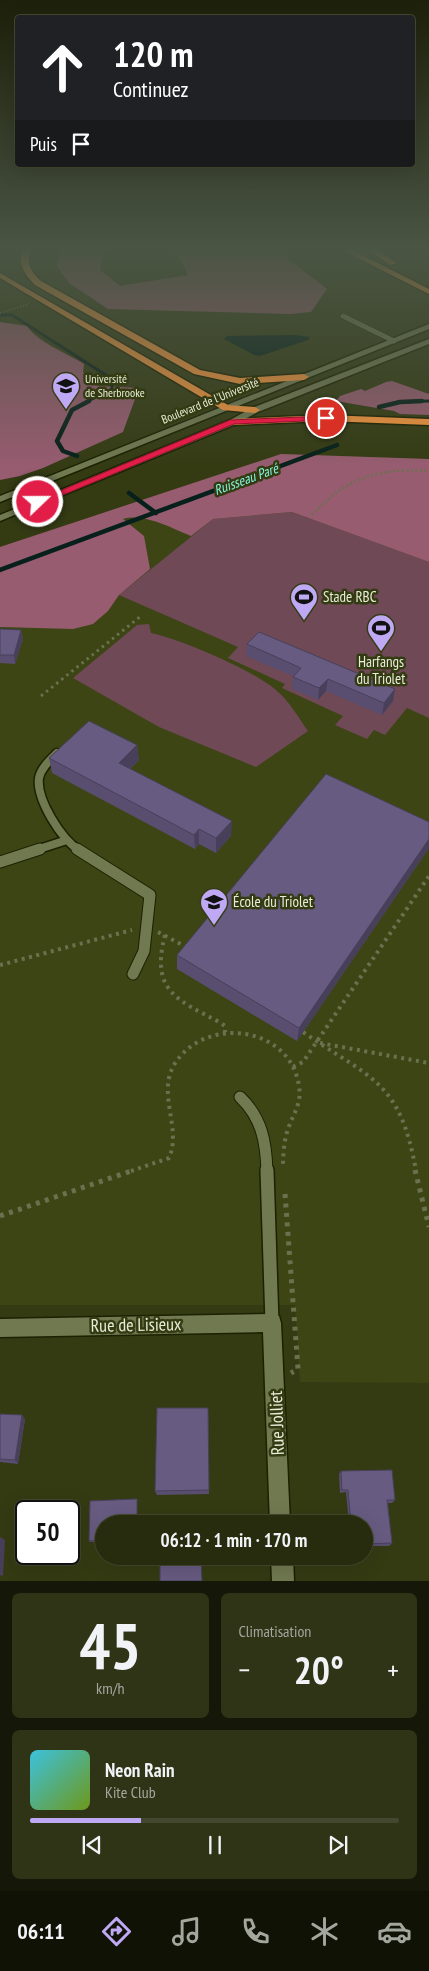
<!DOCTYPE html>
<html lang="fr">
<head>
<meta charset="utf-8">
<style>
  body { margin:0; font-family:"PT Sans Narrow",sans-serif; background:#2f3417; color:#f1f3f6; height:100vh; display:flex; flex-direction:column; font-size:19px; white-space:nowrap }
  * { box-sizing:border-box; margin:0 }
  p { font-size:16px; color:#a4a79e }
  .icon { flex:none; width:28px; height:28px; fill:none; stroke:currentColor; stroke-width:2; stroke-linecap:round; stroke-linejoin:round }
  .map { position:relative; height:1581px; overflow:hidden }
  .panel { display:flex; flex-direction:column; gap:12px; padding:12px; background:#151808; flex:1 }
  .panel>* { flex:none }
  .guide { position:absolute; left:15px; top:15px; width:400px; height:152px; border-radius:5px; box-shadow:0 5px 20px #0002,0 0 0 1px #43482e; background:#202124; color:#fff; overflow:hidden }
  .speed { position:absolute; left:15px; top:1500px; display:flex; gap:10px; font-size:25px; font-weight:700; text-align:center }
  .speed>* { display:grid; place-content:center; width:65px; height:65px; border-radius:50%; background:#272c0e; box-shadow:0 5px 20px #0002,0 0 0 1px #43482e; line-height:1 }
  .speed .limit { border:2px solid #111; border-radius:8px; background:#fff; color:#111 }
  .pin { position:absolute; display:grid; place-items:center; width:42px; height:42px; color:#fff; margin:-21px; border:2px solid #fff; border-radius:50%; box-shadow:0 1px 5px #0007 }
  .me { position:absolute; width:55px; margin:-28px; rotate:68deg; stroke-linejoin:round; filter:drop-shadow(0 0 4px #0008) }
  .turn { display:flex; align-items:center; gap:18px; height:105px; padding:0 15px; font-size:22px }
  .turn .icon { width:65px; height:65px; stroke-width:2.5 }
  .turn b { display:block; font-size:35px; line-height:42px }
  .then { display:flex; align-items:center; height:48px; padding:0 15px; background:#0003; gap:10px; font-size:19px }
  .big { font-size:38px; font-weight:800; line-height:1.1 }
  .panel .tile { flex:1; display:flex; flex-direction:column; justify-content:center; gap:8px; min-width:0; padding:0 18px; border-radius:8px; background:#2f3417 }
  .panel .dial { align-items:center; gap:0 }
  .dial b { font-size:65px; line-height:1 }
  .song { display:flex; align-items:center; gap:15px }
  .cover { width:60px; height:60px; border-radius:8px; background:linear-gradient(135deg,hsl(190 70% 55%),hsl(80 70% 35%)) }
  .played { height:5px; border-radius:2px; background:linear-gradient(90deg,#bfa8f4 30%,#43482e 30%) }
  .keys { display:flex; justify-content:space-around; direction:ltr }
  .heat { display:flex; justify-content:space-between; align-items:center; font-size:28px; direction:ltr }
  .panel .tiles { flex:1; display:grid; gap:12px; grid-template-columns:1fr 1fr }
  .tile:last-child { grid-column:span 2 }
  .trip { position:absolute; left:95px; top:1515px; width:278px; height:50px; border-radius:25px; background:#272c0e; box-shadow:0 5px 20px #0002,0 0 0 1px #43482e; font-weight:800; line-height:50px; text-align:center }
  .tabs { display:flex; height:80px; justify-content:space-around; align-items:center; background:#101206; color:#a4a79e }
  .tabs .icon { width:35px; height:35px }
  .tabs .active { color:#bfa8f4 }
  .tabs b { font-size:22px; color:#f1f3f6 }
  .map>svg:first-child { display:block }
  .built { fill:#3d4515 }
  .green { fill:#6f4956 }
  .forest { fill:#985c71 }
  .water { fill:#07201b }
  .lines { fill:none; stroke-linecap:round; stroke-linejoin:round }
  .stream-far1 { stroke:#07201b; stroke-width:3 }
  .stream { stroke:#07201b; stroke-width:4.5 }
  .service-far3-casing { stroke:#1c2100; stroke-width:6 }
  .service-far2-casing { stroke:#1c2100; stroke-width:11 }
  .service-far1-casing { stroke:#1c2100; stroke-width:13 }
  .service-casing { stroke:#1c2100; stroke-width:16 }
  .minor-casing { stroke:#1c2100; stroke-width:3 }
  .secondary-casing { stroke:#1c2100; stroke-width:3 }
  .motorway-casing { stroke:#1c2100; stroke-width:3 }
  .path-far4 { stroke:#6a714e; stroke-width:2; stroke-dasharray:1 2; stroke-linecap:butt }
  .path-far3 { stroke:#6a714e; stroke-width:2.5; stroke-dasharray:2 2.5; stroke-linecap:butt }
  .path-far2 { stroke:#6a714e; stroke-width:3; stroke-dasharray:2.5 4; stroke-linecap:butt }
  .path-far1 { stroke:#6a714e; stroke-width:4; stroke-dasharray:3 4.5; stroke-linecap:butt }
  .path { stroke:#6a714e; stroke-width:5; stroke-dasharray:4 5.5; stroke-linecap:butt }
  .service-far3 { stroke:#717951; stroke-width:5 }
  .service-far2 { stroke:#717951; stroke-width:8 }
  .service-far1 { stroke:#717951; stroke-width:11 }
  .service { stroke:#717951; stroke-width:13 }
  .minor { fill:#717951; fill-rule:evenodd }
  .secondary { fill:#717951; fill-rule:evenodd }
  .motorway { fill:#f9963f; fill-rule:evenodd }
  .wall { fill:#594e6f }
  .shaded-wall { fill:#48405a }
  .building { fill:#675b81; stroke:#48405a }
  .route { fill:#e11d48; stroke:#92132f }
  .labels { text-anchor:middle; stroke-width:5; stroke-linejoin:round; paint-order:stroke }
  .far-poi-label { font-size:12px; fill:#e7edd6; stroke:#343b13; text-anchor:start }
  .far-street-label { font-size:12px; fill:#e7edd6; stroke:#343b13 }
  .far-water-label { font-size:14px; font-style:italic; fill:#82f5dd; stroke:#343b13 }
  .poi-label { font-size:15px; fill:#e7edd6; stroke:#343b13; text-anchor:start }
  .near-street-label { font-size:18px; fill:#e7edd6; stroke:#343b13 }
</style>
</head>
<body>
<div class="map">
<svg width="429" height="1581" viewBox="0 0 429 1581">
  <rect width="100%" height="100%" fill="#343b13"/>
  <path class="built" d="M 281,454 L 429,459 L 429,1383 L 300,1382 L 295,1305 L 0,1305 L 0,547 Z"/>
  <path class="green" d="M 292,512 L 429,562 L 429,718 L 407,708 L 385,735 L 374,730 L 367,739 L 335,725 L 343,716 L 282,688 L 285,684 L 228,658 L 238,647 L 119,595 L 213,519 Z
    M 149,624 L 151,633 C 181,639 255,671 277,691 C 290,702 298,717 308,731 L 256,767 L 159,727 L 73,678 L 137,625 Z"/>
  <path class="forest" d="M 60,248 L 109,248 L 103,252 L 100,270 L 120,286 L 188,275 L 183,263 L 171,248 L 270,248 L 286,257 L 327,289 L 311,312 L 290,314 L 108,309 L 69,283 L 57,266 Z
    M 0,322 L 27,326 C 36,341 68,354 84,364 L 83,372 L 93,383 L 100,386 L 139,388 L 123,432 L 43,468 L 20,476 L 0,480 Z
    M 392,381 L 429,394 L 429,415 L 400,414 L 394,411 L 336,401 L 340,396 L 361,389 L 365,391 L 386,382 Z
    M 281,454 L 429,459 L 429,562 L 292,512 L 213,519 L 191,536 C 171,528 144,513 123,519 L 144,536 L 150,569 L 119,595 L 108,611 L 93,624 L 73,629 L 0,627 L 0,547 Z"/>
  <path class="water" d="M 295,335 L 310,337 L 308,340 L 260,356 L 254,355 L 224,339 L 227,336 Z"/>
  <g class="lines">
    <path class="stream-far1" d="M 0,315 L 12,315 L 112,379 L 112,389 L 86,402
      M 398,402 L 429,401"/>
    <path class="stream" d="M 379,407 L 400,402 L 422,401
      M 77,456 L 63,451 L 57,441 L 72,410 L 89,401
      M 129,493 L 156,513
      M 0,570 L 337,445"/>
    <g class="service-far3-casing">
      <path id="service-far3" d="M 343,316 L 394,341"/>
    </g>
    <g class="service-far2-casing">
      <path id="service-far2" d="M 57,753 C 50,760 41,768 39,778 C 36,799 61,839 79,850
        M 36,850 L 67,840"/>
    </g>
    <g class="service-far1-casing">
      <path id="service-far1" d="M 77,849 L 150,895 L 144,951 L 133,974
        M 0,862 L 40,849
        M 240,1097 C 262,1118 266,1142 267,1171"/>
    </g>
    <g class="service-casing">
      <path id="service" d="M 267,1170 L 272,1323"/>
    </g>
    <g class="minor-casing">
      <path id="minor" d="M 272,1314 L 279,1316 L 281,1323 L 290,1524 L 270,1524 L 263,1332 L 0,1337 L 0,1319 Z
        M 271,1556 L 293,1556 L 294,1581 L 272,1581 Z"/>
    </g>
    <g class="secondary-casing">
      <path id="secondary" d="M 429,324 L 429,329 L 0,502 L 0,496 Z
        M 429,339 L 429,344 L 258,412 L 236,424 L 0,521 L 0,515 L 230,420 L 252,408 Z"/>
    </g>
    <g class="motorway-casing">
      <path id="motorway" d="M 23,248 L 31,248 C 26,262 30,271 41,281 L 200,370 L 240,378 L 304,374 L 309,377 L 304,380 L 240,384 L 194,374 L 35,285 C 24,274 17,264 23,248 Z
        M 338,248 L 348,248 L 429,289 L 429,294 Z
        M 365,248 L 375,248 L 397,263 L 390,265 Z
        M 0,273 L 228,405 L 255,407 L 260,410 L 255,413 L 223,410 L 0,278 Z
        M 326,415 L 429,419 L 429,425 L 326,421 L 233,425 L 228,422 L 233,419 Z"/>
    </g>
    <path class="path-far4" d="M 0,313 L 29,304"/>
    <path class="path-far3" d="M 312,515 C 345,478 381,467 429,471"/>
    <path class="path-far2" d="M 41,696 L 141,616"/>
    <path class="path-far1" d="M 158,932 L 188,948
      M 165,935 C 150,992 178,1000 221,1023 L 225,1026 L 225,1032
      M 0,965 L 132,930
      M 303,1032 C 372,1080 400,1080 416,1171
      M 320,1043 L 429,1063
      M 293,1067 L 303,1062 L 429,876
      M 131,1171 L 169,1158 C 182,1129 157,1094 174,1065 C 204,1015 290,1025 299,1086 C 302,1104 293,1114 288,1129 C 284,1141 283,1154 283,1167"/>
    <path class="path" d="M 415,1170 L 429,1227
      M 285,1194 L 298,1369 L 291,1373
      M 0,1216 L 134,1170"/>
    <use href="#service-far3" class="service-far3"/>
    <use href="#service-far2" class="service-far2"/>
    <use href="#service-far1" class="service-far1"/>
    <use href="#service" class="service"/>
    <use href="#minor" class="minor"/>
    <use href="#secondary" class="secondary"/>
    <use href="#motorway" class="motorway"/>
  </g>
  <path class="wall" d="M 0,629 L 21,630 L 23,639 L 15,664 L 0,663 Z
    M 247,644 L 393,701 L 382,715 L 326,691 L 318,700 L 292,689 L 293,676 L 246,656 Z
    M 137,745 L 139,760 L 130,769 L 231,836 L 216,853 L 199,844 L 195,849 L 52,773 L 49,758 Z
    M 429,822 L 429,848 L 297,1041 L 177,969 L 177,955 Z
    M 208,1408 L 209,1494 L 157,1495 L 155,1491 Z
    M 0,1414 L 25,1419 L 18,1464 L 0,1462 Z
    M 341,1471 L 395,1500 L 392,1503 L 388,1503 L 392,1543 L 389,1546 L 364,1546 L 364,1524 L 349,1524 L 346,1492 L 340,1493 L 339,1474 Z
    M 137,1499 L 137,1524 L 104,1524 L 104,1542 L 90,1542 L 89,1541 L 90,1501 Z"/>
  <path class="shaded-wall" d="M 21,630 L 23,639 L 15,664 L 14,655 Z
    M 328,679 L 326,691 L 318,700 L 319,688 Z
    M 395,689 L 393,701 L 382,715 L 384,703 Z
    M 137,745 L 139,760 L 120,778 L 119,763 Z
    M 232,821 L 231,836 L 216,853 L 216,838 Z
    M 199,829 L 199,844 L 195,849 L 194,835 Z
    M 429,839 L 429,848 L 297,1041 L 299,1028 Z
    M 22,1415 L 25,1419 L 18,1464 L 15,1460 Z
    M 0,1537 L 5,1540 L 3,1576 L 0,1575 Z"/>
  <path class="building" d="M 0,629 L 21,630 L 14,655 L 0,655 Z
    M 259,632 L 395,689 L 384,703 L 328,679 L 319,688 L 293,677 L 301,668 L 247,644 Z
    M 89,721 L 137,745 L 119,763 L 232,821 L 216,838 L 199,829 L 194,835 L 49,758 Z
    M 326,774 L 429,822 L 429,839 L 299,1028 L 177,955 Z
    M 157,1408 L 208,1408 L 209,1490 L 155,1491 Z
    M 0,1414 L 22,1415 L 15,1460 L 0,1459 Z
    M 392,1470 L 395,1500 L 387,1500 L 392,1543 L 364,1544 L 364,1524 L 351,1524 L 348,1490 L 342,1490 L 341,1471 Z
    M 137,1499 L 137,1524 L 104,1524 L 104,1540 L 89,1541 L 90,1501 Z
    M 160,1556 L 201,1556 L 202,1581 L 160,1581 Z"/>
  <linearGradient id="sky" x2="0" y2="1"><stop stop-color="#1d200a"/><stop offset="0.53" stop-color="#4a5544"/><stop offset="1" stop-color="#4a5544" stop-opacity="0"/></linearGradient>
  <rect width="429" height="470" fill="url(#sky)"/>
  <path class="route" d="M 326,416 L 330,418 L 329,420 L 234,424 L 41,504 L 33,502 L 230,420 Z"/>
  <defs>
    <g id="university-pin" transform="scale(1.4375)"><path d="M0 17L-7.5 6A9.5 9.5 0 1 1 7.5 6Z" fill="#bfa8f4" stroke="#343b13"/><path d="M0-5L7-2L0 1L-7-2ZM-4 1L0 2.5L4 1V4Q0 6-4 4Z" fill="#111"/></g>
    <g id="stadium-pin" transform="scale(1.4375)"><path d="M0 17L-7.5 6A9.5 9.5 0 1 1 7.5 6Z" fill="#bfa8f4" stroke="#343b13"/><path d="M0-5a6.5 5 0 1 0 0 10a6.5 5 0 1 0 0-10ZM-3.5-1.8h7v3.6h-7Z" fill="#111"/></g>
    <g id="school-pin" transform="scale(1.4375)"><path d="M0 17L-7.5 6A9.5 9.5 0 1 1 7.5 6Z" fill="#bfa8f4" stroke="#343b13"/><path d="M0-5L7-2L0 1L-7-2ZM-4 1L0 2.5L4 1V4Q0 6-4 4Z" fill="#111"/></g>
  </defs>
  <g fill-rule="evenodd">
    <use href="#university-pin" x="66" y="386"/>
    <use href="#stadium-pin" x="304" y="597"/>
    <use href="#stadium-pin" x="381" y="628"/>
    <use href="#school-pin" x="214" y="902"/>
  </g>
  <g class="labels">
    <g class="far-poi-label">
      <text x="85" y="383">Université<tspan x="85" dy="14">de Sherbrooke</tspan></text>
    </g>
    <g class="far-street-label">
      <text transform="translate(210 401) rotate(-22)" y="4">Boulevard de l'Université</text>
    </g>
    <g class="far-water-label">
      <text transform="translate(246 479) rotate(-20)" y="5">Ruisseau Paré</text>
    </g>
    <g class="poi-label">
      <text x="323" y="602">Stade RBC</text>
      <text x="381" y="667" text-anchor="middle">Harfangs<tspan x="381" dy="17">du Triolet</tspan></text>
      <text x="233" y="907">École du Triolet</text>
    </g>
    <g class="near-street-label">
      <text transform="translate(136 1325) rotate(-1)" y="6">Rue de Lisieux</text>
      <text transform="translate(277 1423) rotate(-92)" y="6">Rue Jolliet</text>
    </g>
  </g>
</svg>
<div class="speed"><div class="limit">50</div></div>
<div class="pin" style="left:326px;top:418px;background:#d93025"><svg class="icon" aria-label="arrive" viewBox="0 0 24 24"><path d="M6 21V4h12l-3 4 3 4H6"/></svg></div>
<svg class="me" style="left:38px;top:502px" viewBox="-20 -20 40 40"><circle r="17" fill="#e11d48" stroke="#fff" stroke-width="3"/><path d="M0-11L8 9 0 5-8 9z" fill="#fff"/></svg>
<div class="trip">06:12 · 1 min · 170 m</div>
<div class="guide">
<div class="turn"><svg class="icon" aria-label="ahead" viewBox="0 0 24 24"><path d="M12 20V5M6 11l6-6 6 6"/></svg><div><b>120 m</b>Continuez</div></div>
<div class="then">Puis<svg class="icon" aria-label="arrive" viewBox="0 0 24 24"><path d="M6 21V4h12l-3 4 3 4H6"/></svg></div>
</div>
</div>
<section class="panel">
<div class="tiles">
<div class="tile dial"><b>45</b><p>km/h</p></div>
<div class="tile"><p>Climatisation</p>
<div class="heat"><a>−</a><b class="big">20°</b><a>+</a></div>
</div>
<div class="tile">
<div class="song"><i class="cover"></i><div><b>Neon Rain</b><p>Kite Club</p></div></div>
<div class="played"></div>
<div class="keys"><svg class="icon" aria-label="previous" viewBox="0 0 24 24"><path d="M18 5L8 12l10 7zM5 5v14"/></svg><svg class="icon" aria-label="pause" viewBox="0 0 24 24"><path d="M8 5v14M16 5v14"/></svg><svg class="icon" aria-label="next" viewBox="0 0 24 24"><path d="M6 5l10 7-10 7zM19 5v14"/></svg></div>
</div>
</div>
</section>
<nav class="tabs">
<b>06:11</b>
<svg class="icon active" aria-label="directions" viewBox="0 0 24 24"><path d="M12 3l9 9-9 9-9-9zM9 14v-3h6M13 9l2 2-2 2"/></svg>
<svg class="icon" aria-label="music" viewBox="0 0 24 24"><path d="M9 18V5l10-2v13"/><circle cx="6" cy="18" r="3"/><circle cx="16" cy="16" r="3"/></svg>
<svg class="icon" aria-label="phone" viewBox="0 0 24 24"><path d="M5 4h4l2 5-3 2q2 4 5 5l2-3 5 2v4C11 20 4 13 5 4z"/></svg>
<svg class="icon" aria-label="climate" viewBox="0 0 24 24"><path d="M12 3v18M4 7l16 10M4 17L20 7"/></svg>
<svg class="icon" aria-label="car" viewBox="0 0 24 24"><path d="M5 17H2v-5l4-1 3-4h7l3 4 3 1v5h-3M9 17h6M6 11h13"/><circle cx="7" cy="17" r="2"/><circle cx="17" cy="17" r="2"/></svg>
</nav>
</body>
</html>
